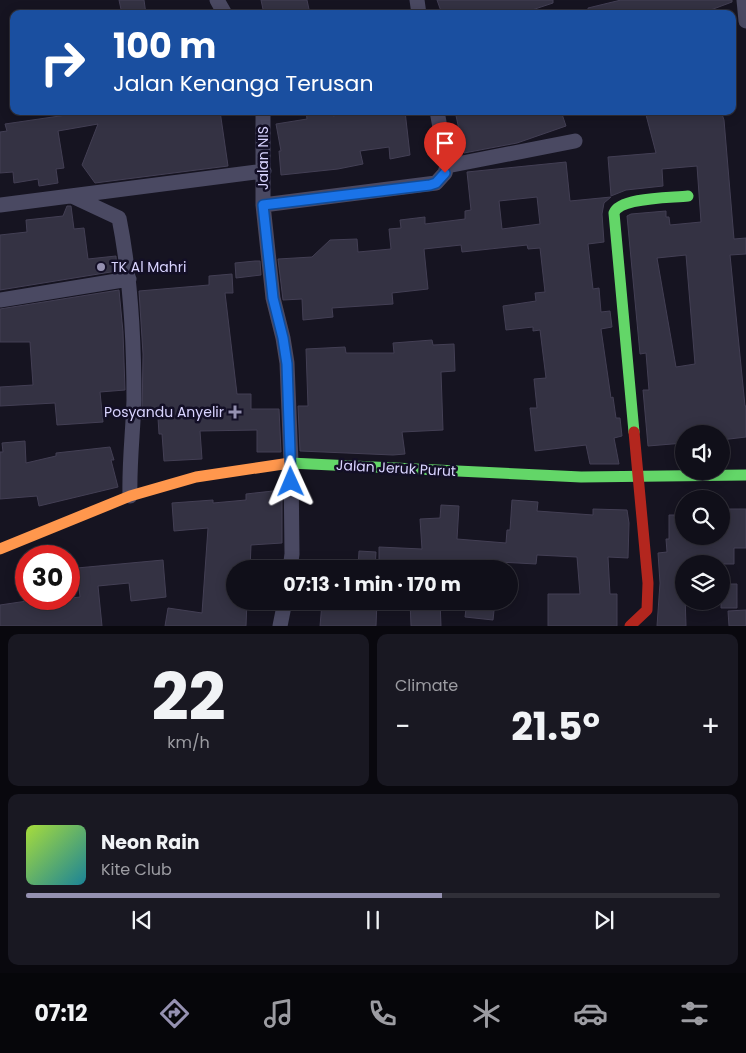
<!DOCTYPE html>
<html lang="en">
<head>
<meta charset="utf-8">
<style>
  body { margin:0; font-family:Poppins,sans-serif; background:#191822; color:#f1f3f6; height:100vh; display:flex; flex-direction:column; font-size:19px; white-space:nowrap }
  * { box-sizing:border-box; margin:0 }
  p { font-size:16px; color:#9c9ca2 }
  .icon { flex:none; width:28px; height:28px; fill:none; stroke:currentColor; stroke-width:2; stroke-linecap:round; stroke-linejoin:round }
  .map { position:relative; height:626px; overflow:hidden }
  .panel { display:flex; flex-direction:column; gap:8px; padding:8px; background:#09080e; flex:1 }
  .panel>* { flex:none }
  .banner { position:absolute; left:10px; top:10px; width:726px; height:105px; border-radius:10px; box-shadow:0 2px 12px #0003,0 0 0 1px #302f38; background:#1a4fa0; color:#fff; overflow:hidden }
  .buttons { position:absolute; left:675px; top:425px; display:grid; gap:10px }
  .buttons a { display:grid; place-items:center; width:55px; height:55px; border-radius:50%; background:#100f19; box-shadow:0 2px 12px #0003,0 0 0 1px #302f38; font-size:25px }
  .speed { position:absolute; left:15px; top:545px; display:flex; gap:10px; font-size:25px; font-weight:700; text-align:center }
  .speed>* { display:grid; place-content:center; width:65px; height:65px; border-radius:50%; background:#100f19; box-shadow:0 2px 12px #0003,0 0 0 1px #302f38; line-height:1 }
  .speed .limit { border:8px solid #d22; background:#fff; color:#111 }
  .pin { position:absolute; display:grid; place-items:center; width:42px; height:42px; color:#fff; margin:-51px -21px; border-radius:50% 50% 50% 0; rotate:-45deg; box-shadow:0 0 5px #0007 }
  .pin .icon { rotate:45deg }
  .me { position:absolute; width:55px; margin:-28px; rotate:359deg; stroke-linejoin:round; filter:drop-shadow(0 0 4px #0008) }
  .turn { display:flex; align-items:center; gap:18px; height:105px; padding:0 20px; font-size:22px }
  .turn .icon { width:65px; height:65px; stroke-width:2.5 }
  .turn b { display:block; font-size:35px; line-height:42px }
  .big { font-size:38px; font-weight:700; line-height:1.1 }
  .panel .tile { flex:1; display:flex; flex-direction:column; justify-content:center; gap:8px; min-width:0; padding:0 18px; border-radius:10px; background:#191822 }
  .panel .dial { align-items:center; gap:0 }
  .dial b { font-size:65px; line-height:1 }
  .song { display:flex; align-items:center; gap:15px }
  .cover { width:60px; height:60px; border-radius:8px; background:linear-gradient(135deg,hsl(80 70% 55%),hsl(190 70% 35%)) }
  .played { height:5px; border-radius:2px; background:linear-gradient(90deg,#9591b1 60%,#302f38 60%) }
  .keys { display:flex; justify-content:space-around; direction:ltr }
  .heat { display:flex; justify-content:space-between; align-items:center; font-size:28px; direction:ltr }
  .panel .tiles { flex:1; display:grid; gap:8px; grid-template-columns:1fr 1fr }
  .tile:last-child { grid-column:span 2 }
  .trip { position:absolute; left:226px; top:560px; width:292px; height:50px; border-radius:25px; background:#100f19; box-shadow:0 2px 12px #0003,0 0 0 1px #302f38; font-weight:700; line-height:50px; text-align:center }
  .menu { display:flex; height:80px; justify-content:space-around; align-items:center; background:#06060a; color:#9c9ca2 }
  .menu .icon { width:35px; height:35px }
  .menu .on { color:#9591b1 }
  .menu b { font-size:22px; color:#f1f3f6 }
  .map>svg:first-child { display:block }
  .building { fill:#343243; stroke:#433f54; fill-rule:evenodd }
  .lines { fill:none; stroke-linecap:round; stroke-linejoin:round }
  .street { stroke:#4a4962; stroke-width:15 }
  .fast { stroke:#63d668; stroke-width:11 }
  .slow { stroke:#ff974d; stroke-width:11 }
  .jam { stroke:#b3261e; stroke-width:11 }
  .route-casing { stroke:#114b97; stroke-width:12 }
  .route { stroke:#1a73e8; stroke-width:9 }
  .poi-dot { fill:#9591b1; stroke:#130f26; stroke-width:2 }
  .labels { text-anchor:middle; stroke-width:5; stroke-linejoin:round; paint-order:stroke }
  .street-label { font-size:14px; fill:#d9d4ff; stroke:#130f26 }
  .poi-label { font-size:14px; fill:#d9d4ff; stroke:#130f26; text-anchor:start }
</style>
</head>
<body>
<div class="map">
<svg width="746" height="626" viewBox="0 0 746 626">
  <rect width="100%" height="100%" fill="#161421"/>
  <path class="building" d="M 119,0 L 144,0 L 146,14 L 122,14 Z
    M 261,0 L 307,0 L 310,14 L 264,14 Z
    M 437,0 L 553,0 L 553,3 L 520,14 L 442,14 Z
    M 621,0 L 732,0 L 732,2 L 700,14 L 588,14 L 588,8 Z
    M 79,111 L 220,111 L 228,166 L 95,183 L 82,165 L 98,124 L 58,131 L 64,168 L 56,169 L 58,183 L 39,186 L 38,179 L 14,183 L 13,172 L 0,173 L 0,132 L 7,131 L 5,124 L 80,113 Z
    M 306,111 L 332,111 L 333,116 L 357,111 L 405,111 L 410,155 L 390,159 L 389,147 L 360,151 L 363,164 L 338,169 L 281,175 L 279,151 L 281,151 L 276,124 L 307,119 Z
    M 455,111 L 561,111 L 566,126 L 517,143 L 464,153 Z
    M 645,111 L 721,111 L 724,120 L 734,239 L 746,238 L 746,254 L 730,255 L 745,406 L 746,406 L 746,437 L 721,440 L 721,434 L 684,434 L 684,443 L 648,446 L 643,390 L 649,390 L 646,353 L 640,354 L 627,216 L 631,214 L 666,211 L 666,217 L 669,217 L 670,225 L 701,222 L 697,166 L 662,169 L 663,186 L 626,190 L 611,196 L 608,157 L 656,153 ZM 686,255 L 695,364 L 676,367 L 657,258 Z
    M 566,162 L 570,201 L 611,197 L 604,203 L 602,214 L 604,242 L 588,244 L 593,289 L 599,288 L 601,312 L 610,311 L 612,327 L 601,329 L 611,398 L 613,397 L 616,418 L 620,418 L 622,436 L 614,438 L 619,464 L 590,464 L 586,445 L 535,451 L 530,408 L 537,408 L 534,379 L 546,378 L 540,330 L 533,331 L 533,327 L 506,330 L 503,306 L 536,301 L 535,293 L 545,292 L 540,248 L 528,249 L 527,245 L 462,252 L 461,245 L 424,249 L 428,289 L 392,293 L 393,304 L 332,308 L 333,317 L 303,320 L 302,299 L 283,300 L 278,259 L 312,257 L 330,240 L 357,239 L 358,252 L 391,249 L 389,229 L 401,228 L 400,220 L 425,217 L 425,224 L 465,219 L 465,211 L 471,210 L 467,172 ZM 537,197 L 540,224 L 502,229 L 499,201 Z
    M 67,206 L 71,206 L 74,229 L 84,228 L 88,259 L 116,256 L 117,271 L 0,290 L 0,235 L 27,232 L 26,220 L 63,216 Z
    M 255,261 L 260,261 L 261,275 L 236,278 L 235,263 Z
    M 232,274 L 233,293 L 225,293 L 237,394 L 251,394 L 251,409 L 279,409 L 281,452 L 257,452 L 257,430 L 200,431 L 202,459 L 164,461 L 162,434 L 159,434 L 158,418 L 142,419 L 143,354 L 139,291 L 209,285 L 209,276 Z
    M 119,290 L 123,332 L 125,390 L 100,392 L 103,422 L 57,425 L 55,403 L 0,406 L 0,387 L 33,385 L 30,342 L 0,342 L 0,309 Z
    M 432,340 L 433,345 L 454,344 L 455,371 L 441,372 L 443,430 L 402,432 L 405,454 L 393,455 L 300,451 L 298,406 L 308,406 L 306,349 L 345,347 L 346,353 L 394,353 L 393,343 Z
    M 25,441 L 26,463 L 56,456 L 56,453 L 110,447 L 114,460 L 111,460 L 118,487 L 39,506 L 37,496 L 0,499 L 0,452 L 3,452 L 2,443 Z
    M 282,490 L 282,543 L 251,545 L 250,569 L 235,569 L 235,601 L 247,601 L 246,626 L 165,626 L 168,608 L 202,613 L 208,528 L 174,531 L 172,503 L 213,500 L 213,503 L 246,500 L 246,494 Z
    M 512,500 L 538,502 L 537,511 L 593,515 L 593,509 L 627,510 L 629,523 L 628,558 L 608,557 L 610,594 L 617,594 L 617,626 L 548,626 L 548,594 L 580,594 L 577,557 L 537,555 L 536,564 L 499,562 L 499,569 L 449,566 L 449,569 L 416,569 L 416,563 L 379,562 L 379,547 L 422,549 L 420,519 L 440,518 L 441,505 L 459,506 L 457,539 L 506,543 L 507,530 L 510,530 Z
    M 721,509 L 746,509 L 746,548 L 734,548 L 734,564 L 684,564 L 686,626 L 657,626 L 660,583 L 658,553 L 667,552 L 666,539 L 669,539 L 669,515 L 684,515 L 684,536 L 721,536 Z
    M 359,551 L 376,552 L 375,569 L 358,569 Z
    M 163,560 L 166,597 L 131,601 L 129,583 L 98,586 L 102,626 L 0,626 L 0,605 L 27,601 L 27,603 L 80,597 L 77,568 Z
    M 721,584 L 737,584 L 737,608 L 721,608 Z
    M 336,601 L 377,601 L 376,626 L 320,626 L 322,603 L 336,604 Z
    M 410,601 L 440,601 L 441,626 L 411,626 Z
    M 467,601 L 495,601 L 493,620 L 465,617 Z
    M 746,610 L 746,626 L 729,626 L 728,611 Z"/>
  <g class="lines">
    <path class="street" d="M 217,0 L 225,14
      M 417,0 L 419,14
      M 744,0 L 746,21
      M 263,111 L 263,205 L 273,298 L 283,338 L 287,363 L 291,463 L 292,554 L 290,569
      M 447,166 L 575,141
      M 72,196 L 119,218 C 131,278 134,339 134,400 C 133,432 129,464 130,496
      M 0,205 L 264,171
      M 263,205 L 436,183 L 445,173 L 447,166 L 437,111
      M 0,300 L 129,279
      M 280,626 L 285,601"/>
    <path class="fast" d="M 634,432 L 614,213 C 620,197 671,198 688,196
      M 290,463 L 581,477 L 746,475"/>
    <path class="slow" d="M 0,549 L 130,496 L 196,477 L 290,463"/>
    <path class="jam" d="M 630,626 L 647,610 L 648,583 L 634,432"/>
  </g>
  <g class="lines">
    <g class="route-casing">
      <path id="route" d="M 291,482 L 287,364 L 283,338 L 273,298 L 263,205 L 430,185 L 436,183 L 445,173"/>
    </g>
    <use href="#route" class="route"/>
  </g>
  <g class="poi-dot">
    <circle cx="101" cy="267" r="5"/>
    <path d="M232.5 404.5h5v5h5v5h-5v5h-5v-5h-5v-5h5z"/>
  </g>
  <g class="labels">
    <g class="street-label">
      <text transform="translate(263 158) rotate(-90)" y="5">Jalan NIS</text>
      <text transform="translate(396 468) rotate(3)" y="5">Jalan Jeruk Purut</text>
    </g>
    <g class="poi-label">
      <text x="111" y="272">TK Al Mahri</text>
      <text x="224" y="417" text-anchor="end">Posyandu Anyelir</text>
    </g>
  </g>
</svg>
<div class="buttons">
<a><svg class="icon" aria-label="sound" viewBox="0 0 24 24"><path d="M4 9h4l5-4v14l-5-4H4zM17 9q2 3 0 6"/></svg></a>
<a><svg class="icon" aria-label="search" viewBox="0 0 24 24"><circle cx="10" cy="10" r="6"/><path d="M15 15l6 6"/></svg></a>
<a><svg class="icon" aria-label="layers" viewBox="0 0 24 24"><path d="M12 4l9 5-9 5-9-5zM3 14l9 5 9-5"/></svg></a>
</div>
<div class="speed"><div class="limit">30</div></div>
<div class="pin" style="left:445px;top:173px;background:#d93025"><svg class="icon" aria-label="arrive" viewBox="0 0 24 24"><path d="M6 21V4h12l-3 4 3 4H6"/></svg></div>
<svg class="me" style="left:291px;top:482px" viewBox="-20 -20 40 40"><path d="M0-17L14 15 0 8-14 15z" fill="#1a73e8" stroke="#fff" stroke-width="4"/></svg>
<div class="trip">07:13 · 1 min · 170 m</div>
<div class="banner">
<div class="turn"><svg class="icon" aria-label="right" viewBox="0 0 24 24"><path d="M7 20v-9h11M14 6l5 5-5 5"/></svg><div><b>100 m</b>Jalan Kenanga Terusan</div></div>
</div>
</div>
<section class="panel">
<div class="tiles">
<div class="tile dial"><b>22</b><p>km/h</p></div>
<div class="tile"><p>Climate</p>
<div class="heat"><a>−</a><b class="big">21.5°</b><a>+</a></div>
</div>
<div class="tile">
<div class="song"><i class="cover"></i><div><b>Neon Rain</b><p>Kite Club</p></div></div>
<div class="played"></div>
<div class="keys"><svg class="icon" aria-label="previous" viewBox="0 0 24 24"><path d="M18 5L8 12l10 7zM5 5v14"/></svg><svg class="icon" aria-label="pause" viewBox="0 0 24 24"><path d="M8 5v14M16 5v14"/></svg><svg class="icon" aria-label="next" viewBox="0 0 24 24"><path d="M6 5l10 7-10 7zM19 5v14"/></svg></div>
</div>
</div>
</section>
<nav class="menu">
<b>07:12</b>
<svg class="icon on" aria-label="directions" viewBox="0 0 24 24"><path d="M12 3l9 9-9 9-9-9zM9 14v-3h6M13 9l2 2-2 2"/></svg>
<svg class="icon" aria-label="music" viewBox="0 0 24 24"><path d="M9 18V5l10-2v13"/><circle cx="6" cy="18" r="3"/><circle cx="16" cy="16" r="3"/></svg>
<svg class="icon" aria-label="phone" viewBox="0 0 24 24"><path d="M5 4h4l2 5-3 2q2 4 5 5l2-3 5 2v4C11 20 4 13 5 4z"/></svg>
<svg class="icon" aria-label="climate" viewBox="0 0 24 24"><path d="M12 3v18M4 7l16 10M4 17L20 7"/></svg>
<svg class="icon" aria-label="car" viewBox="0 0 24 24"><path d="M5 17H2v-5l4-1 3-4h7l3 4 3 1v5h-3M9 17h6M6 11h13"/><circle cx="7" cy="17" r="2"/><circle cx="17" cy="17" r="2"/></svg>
<svg class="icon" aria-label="filters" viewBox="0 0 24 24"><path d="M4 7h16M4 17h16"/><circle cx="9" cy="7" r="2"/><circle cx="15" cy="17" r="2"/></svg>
</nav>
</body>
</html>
